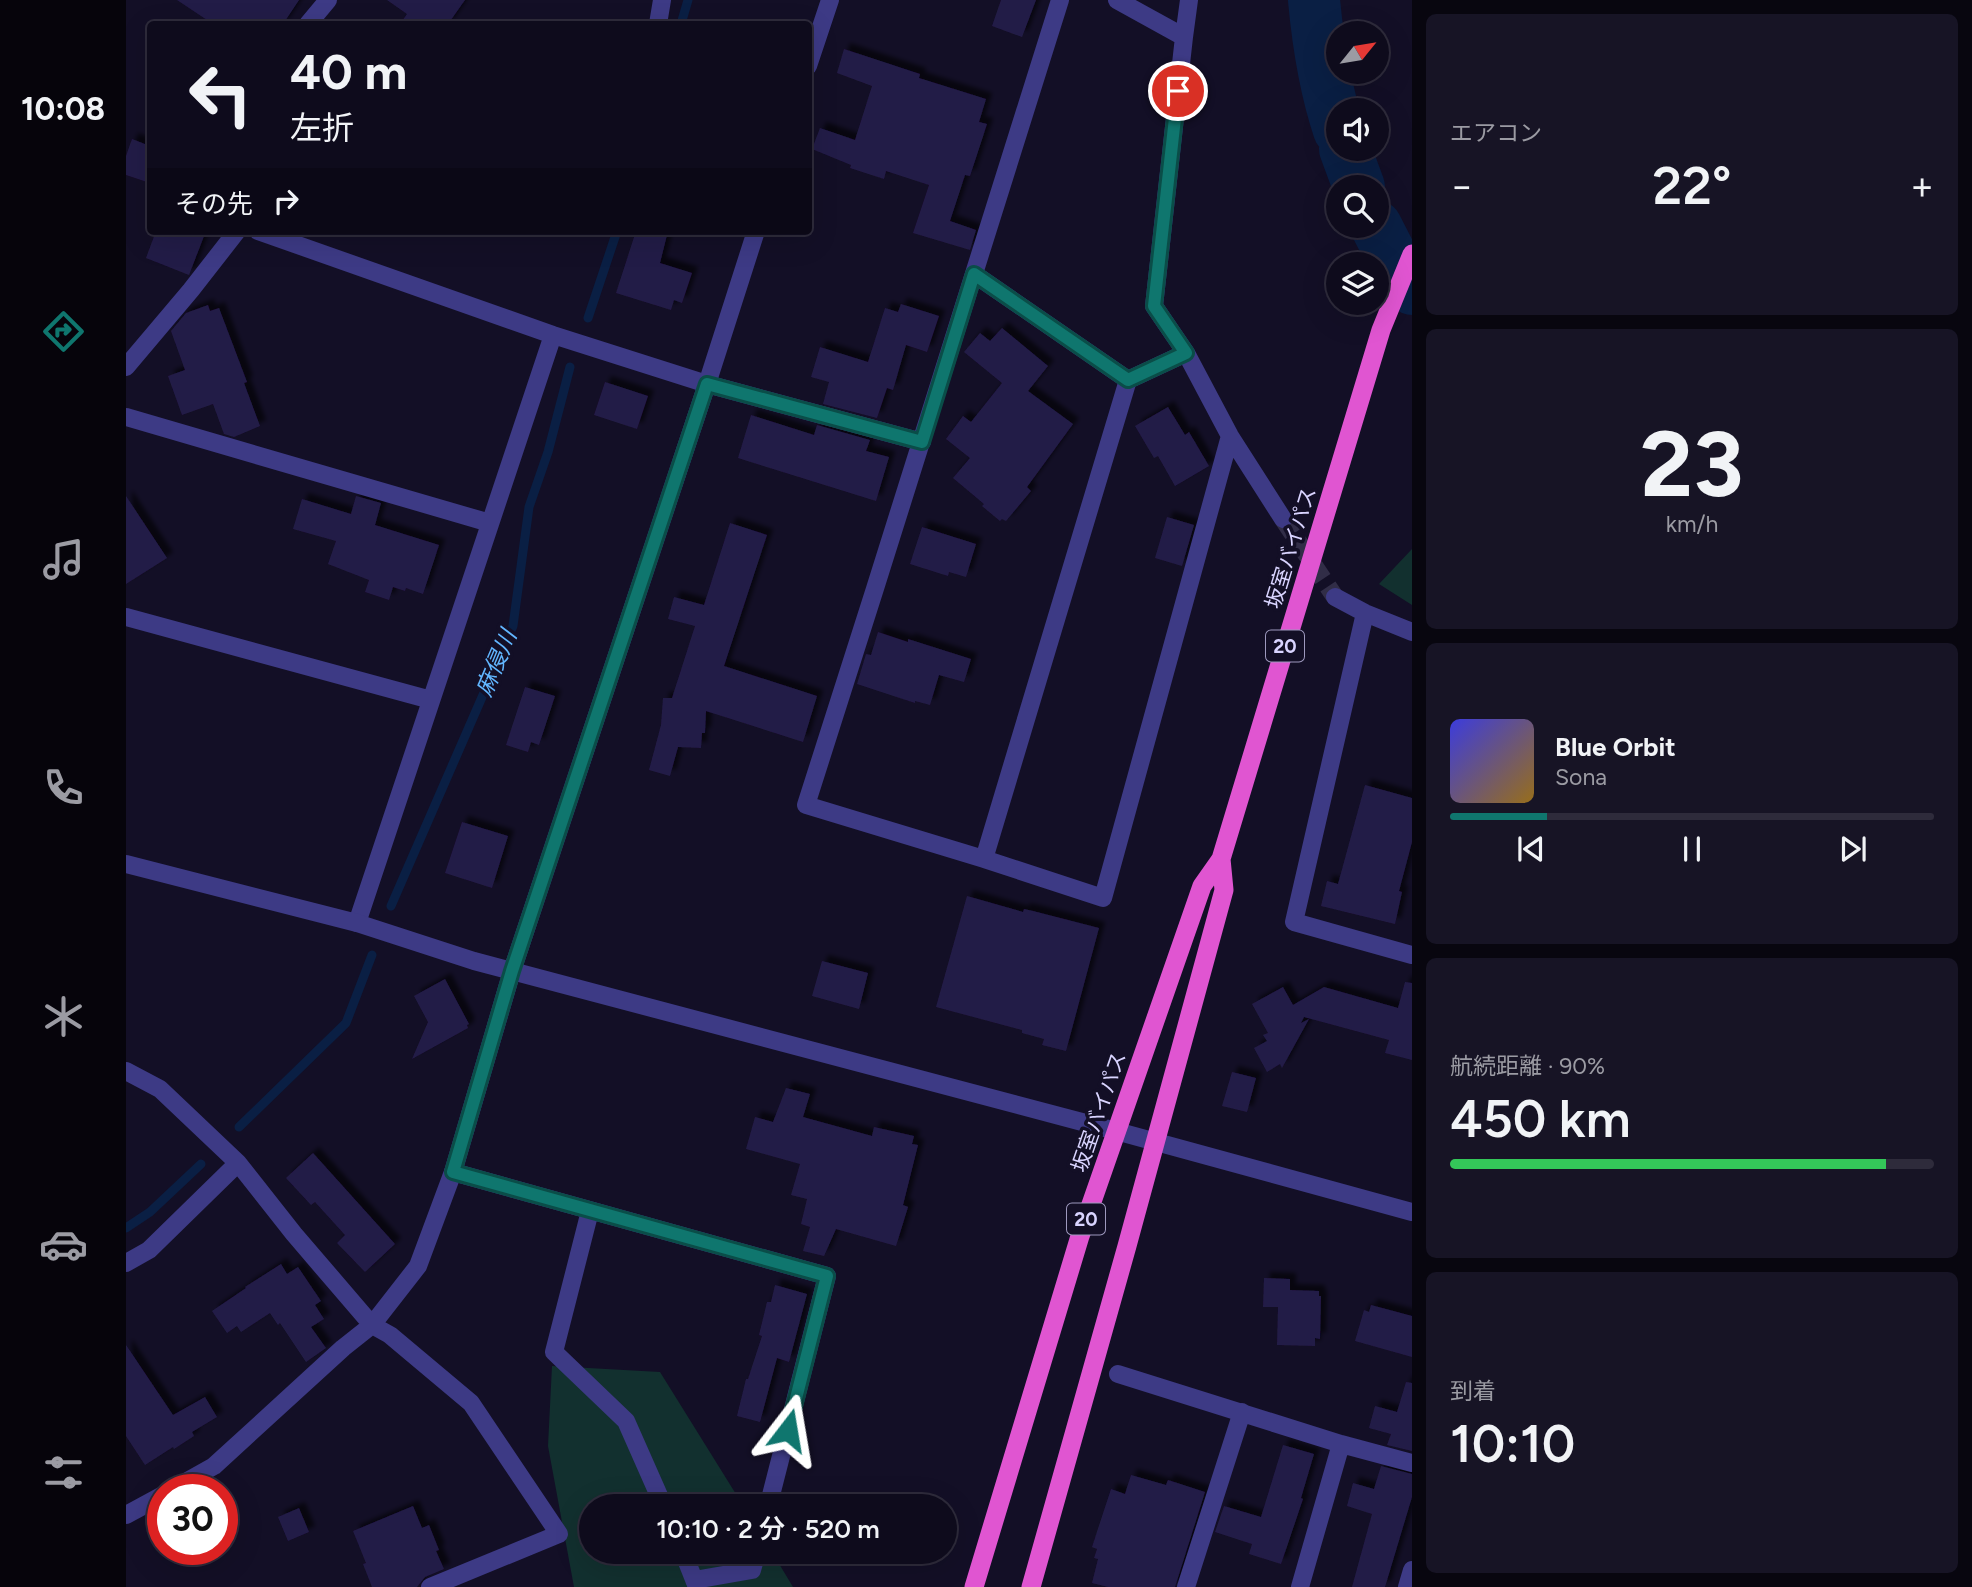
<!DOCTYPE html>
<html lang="ja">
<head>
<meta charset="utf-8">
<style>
  body { margin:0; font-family:Figtree,"Noto Sans JP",sans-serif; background:#171425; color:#f1f3f6; height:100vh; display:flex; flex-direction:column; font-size:26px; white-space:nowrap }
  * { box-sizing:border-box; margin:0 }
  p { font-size:23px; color:#9b9ba3 }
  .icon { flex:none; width:38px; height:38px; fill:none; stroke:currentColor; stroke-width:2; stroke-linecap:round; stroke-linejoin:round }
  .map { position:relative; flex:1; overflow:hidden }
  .drawer { display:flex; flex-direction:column; gap:14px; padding:14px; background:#08060f; width:560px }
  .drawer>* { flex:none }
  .guide { position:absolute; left:21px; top:21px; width:665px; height:214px; border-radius:7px; box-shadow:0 7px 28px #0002,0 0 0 2px #2e2b3b; background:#0e0b1c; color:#f1f3f6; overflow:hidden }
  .needle { width:46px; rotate:60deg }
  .fabs { position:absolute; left:1200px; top:21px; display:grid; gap:14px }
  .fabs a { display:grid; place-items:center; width:63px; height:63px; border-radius:50%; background:#0e0b1c; box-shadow:0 7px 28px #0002,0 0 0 2px #2e2b3b; font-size:35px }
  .speed { position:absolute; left:21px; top:1474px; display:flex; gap:14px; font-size:35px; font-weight:700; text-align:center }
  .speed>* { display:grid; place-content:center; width:91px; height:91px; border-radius:50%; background:#0e0b1c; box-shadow:0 7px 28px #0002,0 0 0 2px #2e2b3b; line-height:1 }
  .speed .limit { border:10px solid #d22; background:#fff; color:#111 }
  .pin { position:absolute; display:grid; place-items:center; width:60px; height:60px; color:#fff; margin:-30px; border:4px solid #fff; border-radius:50%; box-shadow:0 2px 7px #0007 }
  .me { position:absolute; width:77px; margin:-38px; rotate:14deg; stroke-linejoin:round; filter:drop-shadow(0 0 5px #0008) }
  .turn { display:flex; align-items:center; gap:24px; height:147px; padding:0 28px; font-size:32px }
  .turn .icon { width:91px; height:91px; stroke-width:2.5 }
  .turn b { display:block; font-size:49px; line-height:60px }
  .then { display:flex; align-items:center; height:66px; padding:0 28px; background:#0003; gap:14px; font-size:26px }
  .big { font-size:52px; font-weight:600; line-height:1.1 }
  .drawer .card { flex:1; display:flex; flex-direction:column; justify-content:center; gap:10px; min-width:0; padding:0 24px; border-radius:10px; background:#171425 }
  .drawer .dial { align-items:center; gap:0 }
  .dial b { font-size:91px; line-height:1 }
  .song { display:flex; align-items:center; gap:21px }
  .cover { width:84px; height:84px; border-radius:10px; background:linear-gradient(135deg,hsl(240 70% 55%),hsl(40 70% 35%)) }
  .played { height:7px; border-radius:4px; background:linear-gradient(90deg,#0f766e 20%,#2e2b3b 20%) }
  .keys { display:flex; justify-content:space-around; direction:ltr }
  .heat { display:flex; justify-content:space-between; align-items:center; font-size:38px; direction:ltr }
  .charge { height:10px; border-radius:5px; background:linear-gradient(90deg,#34c759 90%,#2e2b3b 0) }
  .trip { position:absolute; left:453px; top:1494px; width:378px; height:70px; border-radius:35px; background:#0e0b1c; box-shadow:0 7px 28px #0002,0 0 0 2px #2e2b3b; font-weight:600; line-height:70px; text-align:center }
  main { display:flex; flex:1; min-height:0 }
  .dock { display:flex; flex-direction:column; width:126px; justify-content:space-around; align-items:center; background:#06040b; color:#9b9ba3 }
  .dock .icon { width:49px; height:49px }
  .dock .on { color:#0f766e }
  .dock b { font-size:32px; color:#f1f3f6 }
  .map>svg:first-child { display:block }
  .green { fill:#12302f }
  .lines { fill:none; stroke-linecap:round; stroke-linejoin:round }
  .stream { stroke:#0a1f44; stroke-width:9 }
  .river { stroke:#0a1f44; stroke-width:52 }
  .building { fill:#241b47; filter:url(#shadow) }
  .minor-tunnel { stroke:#312d47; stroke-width:18; stroke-dasharray:18 9; stroke-linecap:butt }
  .minor { stroke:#3d3a85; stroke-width:18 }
  .tertiary { stroke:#3d3a85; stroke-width:18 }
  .trunk { stroke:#e055d1; stroke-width:19 }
  .route-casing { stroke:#0a4d48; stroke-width:18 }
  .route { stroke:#0f766e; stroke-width:12 }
  .labels { text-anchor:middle; stroke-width:7; stroke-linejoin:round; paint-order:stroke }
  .shield { fill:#130f26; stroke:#9e99be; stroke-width:2 }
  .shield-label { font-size:19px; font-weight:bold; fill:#d9d4ff }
  .street-label { font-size:21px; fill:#d9d4ff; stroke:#130f26 }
  .water-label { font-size:23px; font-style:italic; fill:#62b6ff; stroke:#130f26 }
</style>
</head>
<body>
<main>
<nav class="dock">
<b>10:08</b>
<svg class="icon on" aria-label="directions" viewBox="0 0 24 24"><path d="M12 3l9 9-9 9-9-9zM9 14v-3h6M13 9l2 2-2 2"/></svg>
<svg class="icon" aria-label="music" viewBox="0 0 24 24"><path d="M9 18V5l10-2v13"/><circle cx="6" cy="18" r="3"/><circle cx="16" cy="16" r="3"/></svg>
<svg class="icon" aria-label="phone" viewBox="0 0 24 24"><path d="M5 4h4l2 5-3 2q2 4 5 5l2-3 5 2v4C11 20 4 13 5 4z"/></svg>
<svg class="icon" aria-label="climate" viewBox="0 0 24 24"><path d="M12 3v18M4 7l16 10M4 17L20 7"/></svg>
<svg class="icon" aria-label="car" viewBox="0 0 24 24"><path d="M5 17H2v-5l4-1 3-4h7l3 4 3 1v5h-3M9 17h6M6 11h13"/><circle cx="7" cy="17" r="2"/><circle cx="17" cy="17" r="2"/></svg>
<svg class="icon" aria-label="filters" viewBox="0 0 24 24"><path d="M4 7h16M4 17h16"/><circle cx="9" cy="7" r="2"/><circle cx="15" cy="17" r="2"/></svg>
</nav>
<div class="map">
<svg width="1286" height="1587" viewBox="0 0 1286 1587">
  <defs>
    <filter id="shadow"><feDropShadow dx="6" dy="-6" stdDeviation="2" flood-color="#0009"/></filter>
  </defs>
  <rect width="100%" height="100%" fill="#130f26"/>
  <path class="green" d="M 1286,549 L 1286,605 L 1253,584 Z
    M 426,1366 L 534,1372 L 618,1507 L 466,1507 L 466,1552 L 646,1552 L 667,1587 L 448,1587 L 422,1446 Z"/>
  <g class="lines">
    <path class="stream" d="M 555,24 L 562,0
      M 462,318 L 491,231
      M 265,906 L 387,626 L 403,507 L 422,452 L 444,367
      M 113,1127 L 220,1023 L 246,955
      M 0,1228 L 24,1212 L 75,1164"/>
    <path class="river" d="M 1188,0 C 1192,43 1199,88 1213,130
      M 1219,149 L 1233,187
      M 1250,226 L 1271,267 L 1286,289"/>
  </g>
  <path class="building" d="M 51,0 L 173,0 L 157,24 L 87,24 Z
    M 261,0 L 339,0 L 322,24 L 274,24 L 281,14 Z
    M 875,0 L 910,0 L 896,37 L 866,26 Z
    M 718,49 L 794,74 L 793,78 L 860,99 L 853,122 L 861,124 L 844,176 L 839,175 L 824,221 L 850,230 L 844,250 L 787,233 L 803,185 L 760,171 L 758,179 L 724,168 L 725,165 L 686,149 L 694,128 L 729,140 L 746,86 L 711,73 Z
    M 6,139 L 24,146 L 24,183 L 0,175 L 0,156 Z
    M 30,231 L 80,231 L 63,275 L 20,258 Z
    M 510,231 L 542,231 L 534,263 L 566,273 L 556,303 L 548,300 L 545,310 L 490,293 Z
    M 775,304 L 813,316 L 801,352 L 780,345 L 767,390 L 761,388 L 751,418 L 697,404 L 703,382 L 685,377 L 694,347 L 742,362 L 759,308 L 772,312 Z
    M 82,305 L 84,311 L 93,308 L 121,382 L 118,383 L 134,426 L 108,437 L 98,434 L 87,404 L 56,415 L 42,376 L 59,370 L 45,331 L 60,313 Z
    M 876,328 L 922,366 L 902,391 L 947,424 L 901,487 L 905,491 L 880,521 L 876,519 L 874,521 L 856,506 L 858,504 L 827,478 L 844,458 L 820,439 L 837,416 L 845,422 L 876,383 L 838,352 L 854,333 L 864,341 Z
    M 479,382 L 522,396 L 511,429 L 468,415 Z
    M 1042,407 L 1059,435 L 1063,432 L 1083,466 L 1049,486 L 1032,456 L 1028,458 L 1009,426 Z
    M 625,415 L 688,435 L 691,425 L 744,440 L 740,451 L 763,457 L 750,501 L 612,458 Z
    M 0,496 L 41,558 L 0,584 Z
    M 230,496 L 255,503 L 249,525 L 313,545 L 297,594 L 280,588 L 279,591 L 267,587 L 263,600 L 239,592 L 243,580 L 202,564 L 210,541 L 167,529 L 176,499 L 225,514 Z
    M 1041,517 L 1068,525 L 1056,566 L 1029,558 Z
    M 604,523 L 641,535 L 598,666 L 691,696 L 677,742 L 580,711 L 579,733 L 576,733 L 575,748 L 552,747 L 544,776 L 523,770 L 535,725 L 537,698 L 546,698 L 569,626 L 542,619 L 548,597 L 578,605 Z
    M 796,527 L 850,544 L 840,577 L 823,572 L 822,576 L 784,564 Z
    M 752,632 L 782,642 L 782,639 L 845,659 L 838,682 L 813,675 L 804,705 L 789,701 L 789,703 L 731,684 L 740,654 L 745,655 Z
    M 399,687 L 429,696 L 413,745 L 405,742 L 402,752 L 380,745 Z
    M 1239,785 L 1286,798 L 1286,842 L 1273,891 L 1276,892 L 1269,924 L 1195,906 L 1201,881 L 1212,884 Z
    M 336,822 L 382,836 L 366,888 L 319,873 Z
    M 841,896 L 897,912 L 898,909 L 907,911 L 973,928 L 940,1051 L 916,1045 L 918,1039 L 896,1033 L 896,1030 L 810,1007 Z
    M 696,961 L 742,973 L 733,1009 L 686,996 Z
    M 319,979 L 343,1024 L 341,1025 L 342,1028 L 286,1059 L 302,1022 L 288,996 Z
    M 1279,982 L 1286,983 L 1286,1060 L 1259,1053 L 1263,1040 L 1178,1017 L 1175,1023 L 1183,1019 L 1156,1068 L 1154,1064 L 1141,1072 L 1128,1048 L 1141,1041 L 1137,1035 L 1142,1033 L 1126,1004 L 1157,987 L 1167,1005 L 1198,987 L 1272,1008 Z
    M 1106,1072 L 1130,1078 L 1121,1112 L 1096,1106 Z
    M 660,1088 L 684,1094 L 677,1117 L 746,1136 L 748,1127 L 788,1136 L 786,1144 L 792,1145 L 777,1205 L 782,1207 L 770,1246 L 710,1229 L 698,1256 L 677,1251 L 684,1227 L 675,1224 L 681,1199 L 665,1195 L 674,1164 L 620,1149 L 629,1117 L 647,1122 Z
    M 187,1153 L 269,1244 L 239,1272 L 211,1243 L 219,1235 L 189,1202 L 185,1205 L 160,1178 Z
    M 155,1264 L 161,1274 L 172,1267 L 195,1301 L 189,1305 L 198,1319 L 185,1327 L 200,1348 L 180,1362 L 154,1323 L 152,1325 L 144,1313 L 115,1332 L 111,1326 L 101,1333 L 86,1311 L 120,1288 L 119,1287 Z
    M 1138,1278 L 1164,1279 L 1164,1290 L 1193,1291 L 1193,1296 L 1195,1296 L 1194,1339 L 1189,1338 L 1189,1346 L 1151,1345 L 1152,1307 L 1137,1307 Z
    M 649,1285 L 681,1294 L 663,1362 L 651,1358 L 634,1422 L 611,1416 L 620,1379 L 622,1379 L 636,1336 L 633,1335 L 641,1302 L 645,1302 Z
    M 1245,1305 L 1286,1316 L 1286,1357 L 1229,1341 L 1238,1310 L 1243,1312 Z
    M 0,1345 L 47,1415 L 79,1397 L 91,1417 L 66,1432 L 68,1436 L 48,1449 L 47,1447 L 19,1465 L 0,1436 Z
    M 1280,1382 L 1286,1383 L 1286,1451 L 1261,1445 L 1265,1434 L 1243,1428 L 1249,1406 L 1271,1412 Z
    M 1157,1445 L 1188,1454 L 1175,1498 L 1177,1499 L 1155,1564 L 1123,1554 L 1126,1544 L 1089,1532 L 1098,1506 L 1135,1517 Z
    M 1255,1466 L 1286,1474 L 1286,1497 L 1259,1587 L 1226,1587 L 1246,1514 L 1221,1506 L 1227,1483 L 1248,1489 Z
    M 1005,1475 L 1040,1485 L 1042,1480 L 1079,1492 L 1049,1587 L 982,1587 L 966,1583 L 972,1559 L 968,1558 L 971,1549 L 966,1547 L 985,1489 L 999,1494 Z
    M 287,1506 L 296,1528 L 303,1525 L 313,1550 L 310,1551 L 318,1569 L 299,1577 L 291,1587 L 246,1587 L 237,1564 L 240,1563 L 227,1531 Z
    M 173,1508 L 183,1532 L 162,1541 L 152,1517 Z"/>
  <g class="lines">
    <path class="minor-tunnel" d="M 1157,519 L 1209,597"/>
    <path class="minor" d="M 991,0 L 1058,37
      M 1063,0 L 1058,37 L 1028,306 L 1060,353 L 1104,436 L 1157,519
      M 182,24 L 202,0
      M 532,24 L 536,0
      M 132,231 L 427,335 L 581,384 L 796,442
      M 848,274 L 1002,380 L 858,859 L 680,805 C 766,537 850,268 934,0
      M 0,367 L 65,290 L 111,231
      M 1002,380 L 1060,353
      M 0,417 L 364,523
      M 1209,597 L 1239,613 L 1286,632
      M 1239,613 L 1168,922 L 1286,955
      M 0,617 L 305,700
      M 858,859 L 977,898 L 1104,436
      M 231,923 L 427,335
      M 0,1071 L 34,1089 L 112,1163 L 168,1234 L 246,1325 L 264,1335 L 345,1403 L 433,1534 L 304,1587
      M 464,1211 L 428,1352 L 500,1421 L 538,1507
      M 0,1263 L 23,1250 L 112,1163
      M 992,1374 L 1215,1444
      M 47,1489 L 88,1466 L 217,1348 L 246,1325 L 292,1266 L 327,1172 L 701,1276 L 642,1507
      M 0,1515 L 37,1495
      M 557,1552 L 571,1587
      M 568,1580 L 626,1570 L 631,1552
      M 1060,1587 L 1116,1412
      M 1174,1587 L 1215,1444 L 1286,1463
      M 1281,1587 L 1286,1570"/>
    <path class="tertiary" d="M 682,66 L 704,0
      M 0,864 L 231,923 L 348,961 L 386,971 L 990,1131 L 1286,1212
      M 327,1172 L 386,971 L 581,384 L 630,231"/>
    <path class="trunk" d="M 848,1587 L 954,1236 L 1076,886 L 1095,859 L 1255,330 L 1286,254
      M 905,1587 L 1001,1246 L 1098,890 L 1095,859"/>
  </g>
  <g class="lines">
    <g class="route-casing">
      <path id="route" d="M 662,1430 L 701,1276 L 327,1172 L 386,971 L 581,384 L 796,442 L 848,274 L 1002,380 L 1060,353 L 1028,306 L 1052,91"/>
    </g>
    <use href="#route" class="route"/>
  </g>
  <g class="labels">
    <g class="shield">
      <rect x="1140" y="630.5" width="38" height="31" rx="5"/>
      <rect x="941" y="1203.5" width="38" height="31" rx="5"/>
    </g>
    <g class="shield-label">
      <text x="1159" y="653">20</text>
      <text x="960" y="1226">20</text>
    </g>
    <g class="street-label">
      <text transform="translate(1165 548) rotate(-73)" y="7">坂室バイパス</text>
      <text transform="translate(973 1112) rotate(-71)" y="7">坂室バイパス</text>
    </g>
    <g class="water-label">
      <text transform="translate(370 663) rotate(-67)" y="8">麻侵川</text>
    </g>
  </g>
</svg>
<div class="fabs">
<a><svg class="needle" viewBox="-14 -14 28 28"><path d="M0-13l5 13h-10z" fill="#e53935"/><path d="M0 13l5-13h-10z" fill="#9b9ba3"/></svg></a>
<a><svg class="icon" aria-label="sound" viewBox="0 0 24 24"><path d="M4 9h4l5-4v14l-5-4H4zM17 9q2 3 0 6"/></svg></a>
<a><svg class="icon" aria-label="search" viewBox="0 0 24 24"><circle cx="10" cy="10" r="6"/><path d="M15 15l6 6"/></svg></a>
<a><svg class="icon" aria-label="layers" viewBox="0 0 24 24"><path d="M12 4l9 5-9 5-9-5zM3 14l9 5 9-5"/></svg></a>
</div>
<div class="speed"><div class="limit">30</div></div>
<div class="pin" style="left:1052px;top:91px;background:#d93025"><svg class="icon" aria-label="arrive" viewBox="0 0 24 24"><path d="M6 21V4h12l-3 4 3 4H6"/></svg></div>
<svg class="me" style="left:662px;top:1430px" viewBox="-20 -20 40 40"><path d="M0-17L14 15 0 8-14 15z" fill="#0f766e" stroke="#fff" stroke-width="4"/></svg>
<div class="trip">10:10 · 2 分 · 520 m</div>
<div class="guide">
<div class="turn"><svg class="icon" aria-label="left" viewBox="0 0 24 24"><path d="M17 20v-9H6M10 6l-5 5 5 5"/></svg><div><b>40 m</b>左折</div></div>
<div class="then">その先<svg class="icon" aria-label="right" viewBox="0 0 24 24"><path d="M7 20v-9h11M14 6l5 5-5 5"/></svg></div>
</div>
</div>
<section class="drawer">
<div class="card"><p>エアコン</p>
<div class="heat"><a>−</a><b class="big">22°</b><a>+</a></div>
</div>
<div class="card dial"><b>23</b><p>km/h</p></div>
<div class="card">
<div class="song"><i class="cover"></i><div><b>Blue Orbit</b><p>Sona</p></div></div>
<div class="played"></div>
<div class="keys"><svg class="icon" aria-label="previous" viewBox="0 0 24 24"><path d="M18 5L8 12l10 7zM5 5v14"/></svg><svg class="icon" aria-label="pause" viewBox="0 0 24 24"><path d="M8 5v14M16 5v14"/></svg><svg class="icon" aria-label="next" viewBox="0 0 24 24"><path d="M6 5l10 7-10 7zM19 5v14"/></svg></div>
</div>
<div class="card"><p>航続距離 · 90%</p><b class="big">450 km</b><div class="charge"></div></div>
<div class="card"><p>到着</p><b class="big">10:10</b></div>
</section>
</main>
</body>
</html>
